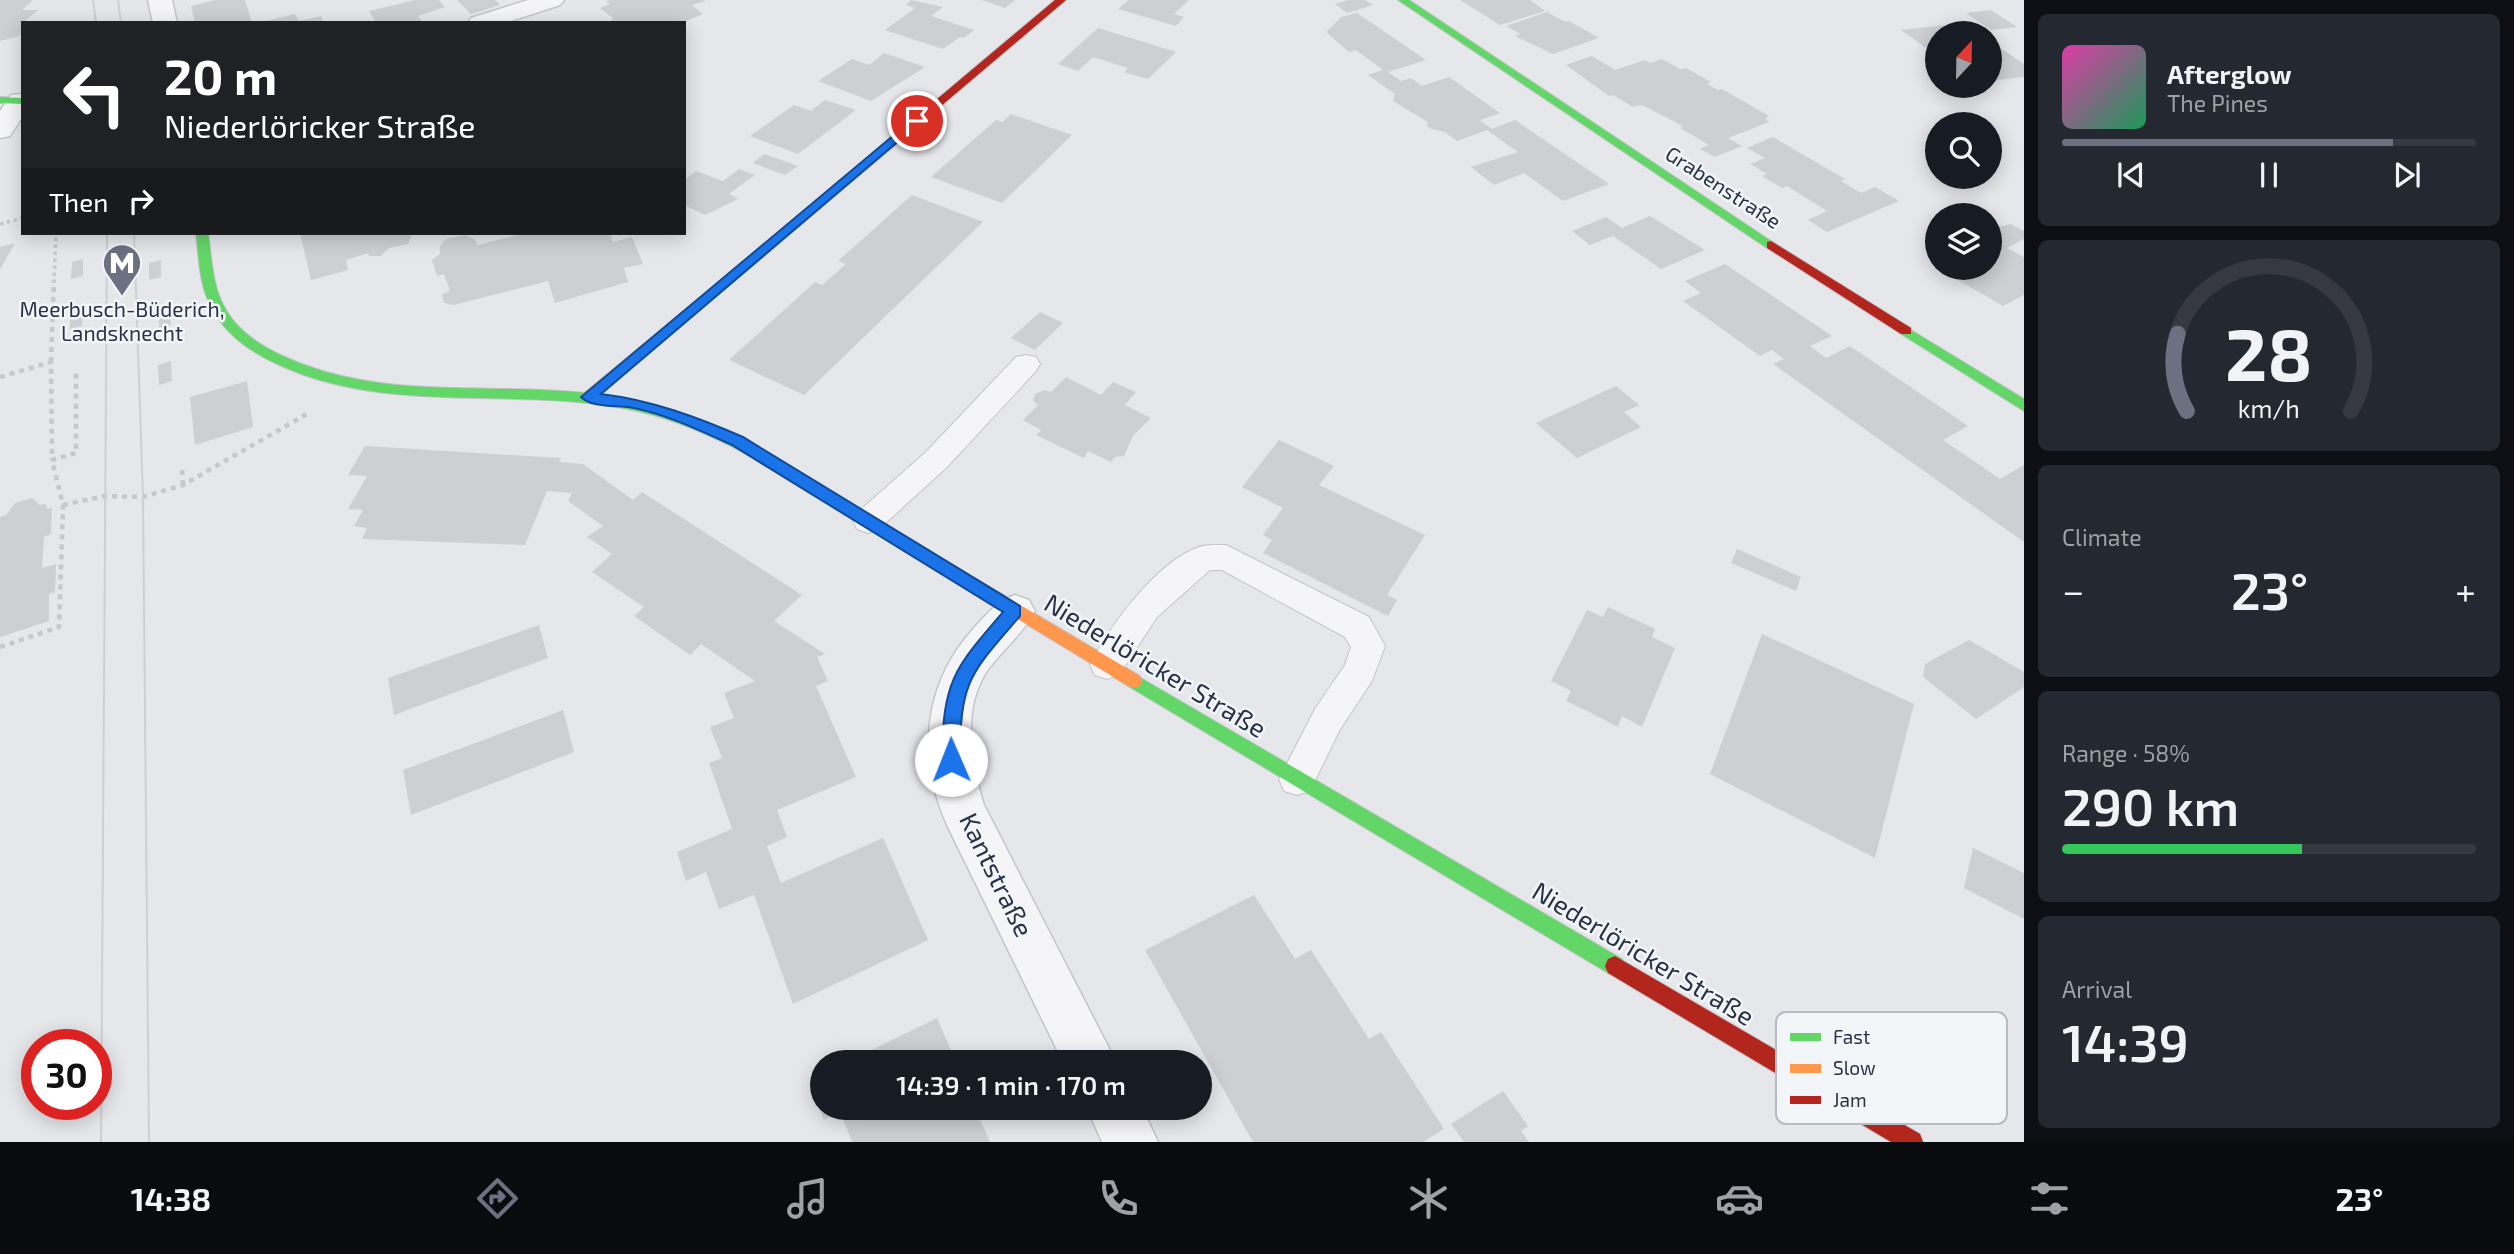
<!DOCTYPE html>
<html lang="en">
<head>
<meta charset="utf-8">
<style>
  body { margin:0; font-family:"Exo 2",sans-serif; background:#242831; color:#f1f3f6; height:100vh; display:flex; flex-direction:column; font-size:26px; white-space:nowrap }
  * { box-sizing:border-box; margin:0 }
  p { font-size:23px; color:#9ea1a6 }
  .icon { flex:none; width:38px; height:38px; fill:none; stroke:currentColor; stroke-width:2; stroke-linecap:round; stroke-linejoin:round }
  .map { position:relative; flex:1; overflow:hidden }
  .sheet { display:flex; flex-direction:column; gap:14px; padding:14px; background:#0d0f14; width:490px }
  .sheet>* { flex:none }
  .top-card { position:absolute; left:21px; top:21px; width:665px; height:214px; border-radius:0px; box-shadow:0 4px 18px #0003; background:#202124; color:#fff; overflow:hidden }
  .needle { width:46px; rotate:22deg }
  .fabs { position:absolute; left:1925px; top:21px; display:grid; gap:14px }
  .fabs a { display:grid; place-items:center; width:77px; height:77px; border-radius:50%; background:#171b24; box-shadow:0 4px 18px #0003; font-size:35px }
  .speed { position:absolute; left:21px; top:1029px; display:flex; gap:14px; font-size:35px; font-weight:700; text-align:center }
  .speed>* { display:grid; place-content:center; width:91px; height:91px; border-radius:50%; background:#171b24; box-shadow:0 4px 18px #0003; line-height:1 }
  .speed .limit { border:10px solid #d22; background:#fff; color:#111 }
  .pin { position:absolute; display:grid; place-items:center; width:60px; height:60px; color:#fff; margin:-30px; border:4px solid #fff; border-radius:50%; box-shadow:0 2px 7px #0007 }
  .me { position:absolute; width:77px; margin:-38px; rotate:359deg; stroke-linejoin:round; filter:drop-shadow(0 0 5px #0008) }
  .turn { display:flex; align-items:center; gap:24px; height:147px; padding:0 28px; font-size:32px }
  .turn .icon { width:91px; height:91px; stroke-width:2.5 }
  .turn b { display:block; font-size:49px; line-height:60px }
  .then { display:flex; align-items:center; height:66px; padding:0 28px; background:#0003; gap:14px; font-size:26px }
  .big { font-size:52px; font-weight:600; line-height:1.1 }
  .sheet .widget { flex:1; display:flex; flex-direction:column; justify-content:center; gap:10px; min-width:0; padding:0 24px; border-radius:10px; background:#242831 }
  .sheet .dial { align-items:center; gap:0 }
  .dial svg { height:182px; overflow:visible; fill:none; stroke:#363941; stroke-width:7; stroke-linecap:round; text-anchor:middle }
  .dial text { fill:#f1f3f6; stroke:none }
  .song { display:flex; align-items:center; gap:21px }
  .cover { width:84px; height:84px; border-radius:10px; background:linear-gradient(135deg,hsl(320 70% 55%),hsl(150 70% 35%)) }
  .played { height:7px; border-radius:4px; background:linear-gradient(90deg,#6b7180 80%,#363941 80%) }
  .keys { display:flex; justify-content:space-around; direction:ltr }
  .heat { display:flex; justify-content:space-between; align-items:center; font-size:38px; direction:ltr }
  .charge { height:10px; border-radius:5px; background:linear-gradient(90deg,#34c759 58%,#363941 0) }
  .trip { position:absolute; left:810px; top:1050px; width:402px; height:70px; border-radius:35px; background:#171b24; box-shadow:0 4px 18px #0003; font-weight:600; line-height:70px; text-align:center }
  .dock { display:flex; height:112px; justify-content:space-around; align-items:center; background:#090b0e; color:#9ea1a6 }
  .dock .icon { width:49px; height:49px }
  .dock .on { color:#6b7180 }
  .dock b { font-size:32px; color:#f1f3f6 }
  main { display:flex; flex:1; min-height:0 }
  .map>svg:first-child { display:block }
  .building { fill:#cecfd3 }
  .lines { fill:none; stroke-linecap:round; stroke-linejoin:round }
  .lane-casing { stroke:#c3c5c9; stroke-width:2 }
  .street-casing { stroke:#c3c5c9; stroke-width:3 }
  .fast-casing { stroke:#c3c5c9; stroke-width:2 }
  .slow-casing { stroke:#c3c5c9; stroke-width:2 }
  .jam-casing { stroke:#c3c5c9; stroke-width:2 }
  .path-far1 { stroke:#c6c8cc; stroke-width:3.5; stroke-dasharray:3.5 3.5; stroke-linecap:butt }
  .path { stroke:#c6c8cc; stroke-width:4.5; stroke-dasharray:5 5; stroke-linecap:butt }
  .lane { fill:#f5f5f7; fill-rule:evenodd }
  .street { fill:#f5f5f7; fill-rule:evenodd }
  .fast { fill:#63d668; fill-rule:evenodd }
  .slow { fill:#ff974d; fill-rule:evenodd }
  .jam { fill:#b3261e; fill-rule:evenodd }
  .tram { stroke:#cecfd2; stroke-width:2 }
  .route { fill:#1a73e8; stroke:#114b97; stroke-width:2 }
  .labels { text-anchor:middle; stroke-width:5; stroke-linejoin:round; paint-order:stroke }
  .far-street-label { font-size:21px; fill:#293247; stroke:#f3f6f9 }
  .far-poi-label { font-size:21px; fill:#293247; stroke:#f3f6f9 }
  .street-label { font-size:26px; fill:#293247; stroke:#f3f6f9 }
  .key { fill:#f3f6f9; stroke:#b6bbc4; stroke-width:2 }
  .key-label { font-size:19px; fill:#293247 }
</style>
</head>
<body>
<main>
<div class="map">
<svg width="2024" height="1142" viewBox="0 0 2024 1142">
  <rect width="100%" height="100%" fill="#e5e7eb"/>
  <path class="building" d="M 0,0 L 33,0 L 22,10 L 38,10 L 23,23 L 20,36 L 0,41 Z
    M 215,0 L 245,0 L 252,23 L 195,23 L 191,6 Z
    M 415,0 L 439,0 L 445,7 L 418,16 L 422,21 L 415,23 L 376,23 L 369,11 Z
    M 457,0 L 495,0 L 500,5 L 471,14 Z
    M 610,0 L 705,0 L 705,1 L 692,5 L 703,14 L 681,23 L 608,23 L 613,18 L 600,8 L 610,4 L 606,1 Z
    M 911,0 L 943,7 L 931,16 L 974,30 L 964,38 L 960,37 L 943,49 L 885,30 L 915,8 L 906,5 Z
    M 982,0 L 1015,0 L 1005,8 Z
    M 1129,0 L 1189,0 L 1174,14 L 1184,17 L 1176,26 L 1118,9 Z
    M 1349,0 L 1365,0 L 1373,5 L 1347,13 L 1335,4 Z
    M 1460,0 L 1530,0 L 1545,11 L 1500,25 Z
    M 1991,10 L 2017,27 L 1991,30 L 1966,13 Z
    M 1547,12 L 1565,22 L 1569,21 L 1599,38 L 1553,54 L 1515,36 L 1520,34 L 1506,26 Z
    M 1357,13 L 1426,60 L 1388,72 L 1401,81 L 1411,78 L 1422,86 L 1449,77 L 1500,113 L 1480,120 L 1492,129 L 1515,120 L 1609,184 L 1563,201 L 1524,173 L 1494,185 L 1471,167 L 1518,152 L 1487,130 L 1457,141 L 1445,132 L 1432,129 L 1427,126 L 1428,122 L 1393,101 L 1395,94 L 1368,75 L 1383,70 L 1356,50 L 1349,52 L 1326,32 L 1341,17 Z
    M 295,14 L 299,21 L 321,16 L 324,22 L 258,23 Z
    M 1962,23 L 1978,33 L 1937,33 L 1937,56 L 1901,30 Z
    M 1098,28 L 1176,52 L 1148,79 L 1124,72 L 1128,68 L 1093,57 L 1078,71 L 1058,64 Z
    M 1990,41 L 2024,64 L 2024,77 L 1990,81 Z
    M 884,53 L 925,67 L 871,101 L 818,81 L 852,59 L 869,65 Z
    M 1592,56 L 1615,70 L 1645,60 L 1650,63 L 1662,59 L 1680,69 L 1686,68 L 1711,82 L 1707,84 L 1718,90 L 1722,89 L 1769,116 L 1765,118 L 1769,122 L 1728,138 L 1742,146 L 1715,157 L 1700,149 L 1709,145 L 1680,128 L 1683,126 L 1642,105 L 1633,107 L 1613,95 L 1609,96 L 1566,65 Z
    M 825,100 L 856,110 L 798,154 L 750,136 L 794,105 L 811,111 Z
    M 1011,114 L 1072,135 L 1002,203 L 931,177 L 996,120 L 1002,122 Z
    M 1773,137 L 1845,179 L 1841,181 L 1861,193 L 1875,187 L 1899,201 L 1827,232 L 1808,220 L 1827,211 L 1787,186 L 1782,188 L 1762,176 L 1767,174 L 1750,164 L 1765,158 L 1747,148 Z
    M 764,154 L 798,166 L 785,175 L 753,163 Z
    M 739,169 L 755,175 L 729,194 L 738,199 L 705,215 L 684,205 L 684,180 L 696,171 L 723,181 Z
    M 912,195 L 983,222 L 804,395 L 729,360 L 815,282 L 822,285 L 846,264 L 838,261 Z
    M 1650,216 L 1705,250 L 1661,269 L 1613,236 L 1590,245 L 1572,231 L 1606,217 L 1622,228 Z
    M 2011,224 L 2024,231 L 2024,239 L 2007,248 L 2024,257 L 2024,295 L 2003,306 L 1944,272 L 1953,268 L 1990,268 L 1990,249 L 2000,244 L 1990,238 L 1990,229 Z
    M 300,233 L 411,233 L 412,235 L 408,244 L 389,248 L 381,256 L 369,256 L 368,253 L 346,260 L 348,270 L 311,280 Z
    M 527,233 L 610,233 L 613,242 L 632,237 L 643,264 L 624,268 L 628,282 L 555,303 L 548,281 L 454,305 L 444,303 L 442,294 L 450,291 L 444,274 L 437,276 L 432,260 L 440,254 L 440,246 L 446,239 L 465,235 L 476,240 L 477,245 Z
    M 15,243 L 0,269 L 0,247 Z
    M 83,259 L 83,276 L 71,279 L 72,262 Z
    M 161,260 L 161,277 L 149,280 L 149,263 Z
    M 1725,264 L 1832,336 L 1810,346 L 1826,358 L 1850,346 L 1968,426 L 1943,440 L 2000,479 L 2024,465 L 2024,542 L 1773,364 L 1784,359 L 1772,350 L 1760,356 L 1683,301 L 1701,293 L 1685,281 Z
    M 171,307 L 171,325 L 159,328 L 159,310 Z
    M 83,308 L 82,326 L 70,330 L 70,311 Z
    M 1040,312 L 1063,323 L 1035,350 L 1011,338 Z
    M 171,361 L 172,381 L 159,385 L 158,365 Z
    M 1066,377 L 1101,395 L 1113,382 L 1136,392 L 1125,405 L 1151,418 L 1133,436 L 1124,456 L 1115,457 L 1111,462 L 1088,451 L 1084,458 L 1036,435 L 1041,430 L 1023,420 L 1038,405 L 1033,401 L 1035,394 L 1045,390 L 1051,392 Z
    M 247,381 L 253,427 L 195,445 L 190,397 Z
    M 1616,386 L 1639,405 L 1624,412 L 1641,427 L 1577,458 L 1536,423 Z
    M 1279,440 L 1334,466 L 1319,485 L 1425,535 L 1387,595 L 1397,600 L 1388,616 L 1263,553 L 1272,540 L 1263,535 L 1283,508 L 1242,487 Z
    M 365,446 L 561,458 L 559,462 L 583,464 L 633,500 L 642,492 L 802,595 L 774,621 L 825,654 L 817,657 L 828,681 L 816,686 L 856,777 L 777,810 L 787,837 L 767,846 L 781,883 L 883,838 L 928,940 L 793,1004 L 754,895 L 719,909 L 706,872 L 686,881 L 677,852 L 732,829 L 709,763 L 722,758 L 710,727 L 734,718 L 724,693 L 755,681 L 701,644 L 690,655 L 634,616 L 644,607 L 592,572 L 612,554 L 587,537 L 603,526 L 568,501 L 572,493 L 547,491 L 525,545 L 362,539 L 367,528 L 354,526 L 363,510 L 348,509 L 367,476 L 348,475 Z
    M 32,498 L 40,505 L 46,504 L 47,509 L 52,508 L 51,534 L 44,537 L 42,568 L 56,564 L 55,592 L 49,594 L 49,621 L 0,637 L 0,517 L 6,515 L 15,503 Z
    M 1737,549 L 1801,577 L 1796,591 L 1731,563 Z
    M 1608,607 L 1655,629 L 1652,637 L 1675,648 L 1642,727 L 1622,716 L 1618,727 L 1591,713 L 1566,701 L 1571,691 L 1551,681 L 1587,610 L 1603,617 Z
    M 539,625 L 548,658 L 394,715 L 388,678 Z
    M 1762,634 L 1914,704 L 1875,858 L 1710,774 Z
    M 1969,640 L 2024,672 L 2024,687 L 1976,719 L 1923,677 L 1925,664 Z
    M 563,710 L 574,752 L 411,815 L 403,770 Z
    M 1973,848 L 2024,873 L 2024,919 L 1964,888 Z
    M 1254,895 L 1295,959 L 1311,950 L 1369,1039 L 1381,1032 L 1444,1129 L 1423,1142 L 1253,1142 L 1145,950 Z
    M 937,1018 L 956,1062 L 847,1062 Z
    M 822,1075 L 822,1108 L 975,1108 L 990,1142 L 852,1142 L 840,1111 L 824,1120 L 810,1081 Z
    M 1503,1091 L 1528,1126 L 1521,1131 L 1529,1142 L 1464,1142 L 1451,1124 Z"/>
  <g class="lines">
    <g class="lane-casing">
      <path id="lane" d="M 1026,355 L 1036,357 L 1040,364 L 1036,371 L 946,468 L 879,529 L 868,533 L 857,529 L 853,521 L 857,513 L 926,452 L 1016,357 Z
        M 1226,545 L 1369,617 L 1385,646 L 1372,681 L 1339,731 L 1310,791 L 1297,795 L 1284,791 L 1279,779 L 1315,709 L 1345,665 L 1351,647 L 1345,637 L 1222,570 L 1210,570 L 1157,617 L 1119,675 L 1107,679 L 1095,675 L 1090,665 C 1109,627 1154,566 1194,549 C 1204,544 1215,545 1226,545 Z"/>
    </g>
    <g class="street-casing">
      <path id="street" d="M 148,0 L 172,0 L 177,23 L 153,23 Z
        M 528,0 L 564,0 L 560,5 L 505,23 L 468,23 L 471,18 Z
        M 23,94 L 23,116 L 10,136 L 0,138 L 0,111 L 11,95 Z
        M 1015,595 L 1029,600 L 1035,611 C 1023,634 1002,650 987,671 C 961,710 971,764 984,805 L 1116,1062 L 1063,1062 L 947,825 C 917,757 923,684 974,628 C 987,614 997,601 1015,595 Z
        M 1087,1108 L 1142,1108 L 1158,1142 L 1102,1142 Z"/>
    </g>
    <g class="fast-casing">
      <path id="fast" d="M 1398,0 L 1409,0 L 1777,245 L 1771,249 L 1767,248 Z
        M 0,97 L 23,98 L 23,104 L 0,103 Z
        M 196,233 L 208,233 C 212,259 212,287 226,310 C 238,331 261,346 283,356 C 393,407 512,376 627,399 C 717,416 794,469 870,515 L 873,519 L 865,525 L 860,523 C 787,478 712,425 627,409 C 510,386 388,416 277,364 C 251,352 227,336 213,310 C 199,287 199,259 196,233 Z
        M 1906,327 L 2024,399 L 2024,411 L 1901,334 L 1899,331 Z
        M 1134,674 L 1622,959 L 1625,966 L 1622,973 L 1615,976 L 1608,973 L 1128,686 L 1126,681 L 1128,676 Z"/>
    </g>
    <g class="slow-casing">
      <path id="slow" d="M 884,146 L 890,149 L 888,151 L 593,400 L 583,400 L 581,397 L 583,394 Z
        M 865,513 L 1140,676 L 1142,681 L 1140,686 L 1134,688 L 1128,686 L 860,523 L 857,519 Z"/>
    </g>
    <g class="jam-casing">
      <path id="jam" d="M 1055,0 L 1066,0 L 888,151 L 880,151 L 880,147 Z
        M 1771,241 L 1911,328 L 1911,334 L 1901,334 L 1767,248 L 1767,242 Z
        M 1615,956 L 1920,1134 L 1923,1142 L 1891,1142 L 1608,973 L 1605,966 L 1608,959 Z"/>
    </g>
    <path class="path-far1" d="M 0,224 L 23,218
      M 54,283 L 56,233"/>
    <path class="path" d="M 51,362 L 54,281
      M 0,377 L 51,362 L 52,460
      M 182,470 L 183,485
      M 63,505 L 105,496 L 143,497 L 183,485 L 307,414
      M 0,647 L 59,627 L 63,505 L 52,460 L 76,453 L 76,373"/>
    <use href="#lane" class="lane"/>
    <use href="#street" class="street"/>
    <use href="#fast" class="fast"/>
    <use href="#slow" class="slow"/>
    <use href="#jam" class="jam"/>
    <path class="tram" d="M 93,0 L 96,23
      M 118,0 L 121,23
      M 134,233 L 143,497 L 149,1142
      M 101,1142 L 107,233"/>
  </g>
  <path class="route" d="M 913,119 L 922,121 L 601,394 C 651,400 697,417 743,437 L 1020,606 L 1020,616 C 970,674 960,680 960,760 L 957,765 L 951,768 L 944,765 L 942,760 C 943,681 953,670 1003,612 L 732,445 C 701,431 668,415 634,408 C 619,405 591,408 581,397 Z"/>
  <defs>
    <g id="metro-pin" transform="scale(2.0125)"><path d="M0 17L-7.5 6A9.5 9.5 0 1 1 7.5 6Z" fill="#6b7180" stroke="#f3f6f9"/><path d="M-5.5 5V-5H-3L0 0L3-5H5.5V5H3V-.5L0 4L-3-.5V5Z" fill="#fff"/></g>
  </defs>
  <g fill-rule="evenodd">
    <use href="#metro-pin" x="122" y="263"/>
  </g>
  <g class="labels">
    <g class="far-street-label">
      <text transform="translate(1723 188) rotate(33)" y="7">Grabenstraße</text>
    </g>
    <g class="far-poi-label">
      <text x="122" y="317">Meerbusch-Büderich,<tspan x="122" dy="24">Landsknecht</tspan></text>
    </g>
    <g class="street-label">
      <text transform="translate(1155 666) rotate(31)" y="9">Niederlöricker Straße</text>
      <text transform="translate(996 875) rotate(64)" y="9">Kantstraße</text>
      <text transform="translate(1643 954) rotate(31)" y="9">Niederlöricker Straße</text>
    </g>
  </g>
  <rect x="1776" y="1012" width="231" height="112" rx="10" class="key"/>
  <rect x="1790" y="1033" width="31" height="8" fill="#63d668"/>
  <rect x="1790" y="1064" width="31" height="9" fill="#ff974d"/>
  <rect x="1790" y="1096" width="31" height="8" fill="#b3261e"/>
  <g class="key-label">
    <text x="1833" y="1044">Fast</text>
    <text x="1833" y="1075">Slow</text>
    <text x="1833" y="1107">Jam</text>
  </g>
</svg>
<div class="fabs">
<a><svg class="needle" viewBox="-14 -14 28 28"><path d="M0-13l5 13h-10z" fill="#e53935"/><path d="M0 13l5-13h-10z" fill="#9ea1a6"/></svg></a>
<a><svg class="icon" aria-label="search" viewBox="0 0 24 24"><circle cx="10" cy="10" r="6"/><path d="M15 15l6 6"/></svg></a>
<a><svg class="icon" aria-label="layers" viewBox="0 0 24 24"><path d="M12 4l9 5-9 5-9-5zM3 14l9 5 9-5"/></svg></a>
</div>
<div class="speed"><div class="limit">30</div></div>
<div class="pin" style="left:917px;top:121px;background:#d93025"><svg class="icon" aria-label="arrive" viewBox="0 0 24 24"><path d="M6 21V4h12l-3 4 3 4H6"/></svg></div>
<svg class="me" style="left:951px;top:760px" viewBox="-20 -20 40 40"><circle r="19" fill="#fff"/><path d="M0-13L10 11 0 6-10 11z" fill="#1a73e8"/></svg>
<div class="trip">14:39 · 1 min · 170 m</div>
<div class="top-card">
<div class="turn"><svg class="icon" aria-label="left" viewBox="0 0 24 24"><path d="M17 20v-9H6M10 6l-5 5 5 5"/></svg><div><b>20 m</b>Niederlöricker Straße</div></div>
<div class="then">Then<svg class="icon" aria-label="right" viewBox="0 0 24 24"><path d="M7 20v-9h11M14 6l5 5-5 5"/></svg></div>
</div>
</div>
<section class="sheet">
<div class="widget">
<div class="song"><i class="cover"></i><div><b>Afterglow</b><p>The Pines</p></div></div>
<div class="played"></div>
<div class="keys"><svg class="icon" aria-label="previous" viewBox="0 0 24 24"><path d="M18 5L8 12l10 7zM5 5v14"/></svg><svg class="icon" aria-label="pause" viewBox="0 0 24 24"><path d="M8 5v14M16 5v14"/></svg><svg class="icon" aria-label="next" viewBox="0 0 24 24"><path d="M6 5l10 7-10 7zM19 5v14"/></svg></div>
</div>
<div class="widget dial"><svg viewBox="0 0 100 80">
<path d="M14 69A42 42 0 1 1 86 69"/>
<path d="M14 69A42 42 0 0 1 10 35" stroke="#6b7180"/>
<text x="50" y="56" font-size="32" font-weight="700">28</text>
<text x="50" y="72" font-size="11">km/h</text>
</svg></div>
<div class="widget"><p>Climate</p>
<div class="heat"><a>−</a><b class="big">23°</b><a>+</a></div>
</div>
<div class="widget"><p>Range · 58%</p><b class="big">290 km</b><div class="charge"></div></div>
<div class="widget"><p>Arrival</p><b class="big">14:39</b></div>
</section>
</main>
<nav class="dock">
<b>14:38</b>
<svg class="icon on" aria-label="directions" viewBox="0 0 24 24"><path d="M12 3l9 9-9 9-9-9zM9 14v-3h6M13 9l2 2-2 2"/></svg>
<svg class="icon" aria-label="music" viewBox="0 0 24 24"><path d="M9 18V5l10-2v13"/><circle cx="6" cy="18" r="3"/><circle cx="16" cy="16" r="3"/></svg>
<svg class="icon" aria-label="phone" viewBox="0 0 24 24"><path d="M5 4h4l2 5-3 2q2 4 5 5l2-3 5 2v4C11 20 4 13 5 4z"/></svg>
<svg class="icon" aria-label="climate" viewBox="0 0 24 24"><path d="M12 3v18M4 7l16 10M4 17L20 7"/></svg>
<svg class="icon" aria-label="car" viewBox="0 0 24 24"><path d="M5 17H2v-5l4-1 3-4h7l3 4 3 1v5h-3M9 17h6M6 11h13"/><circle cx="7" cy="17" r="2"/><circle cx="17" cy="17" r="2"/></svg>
<svg class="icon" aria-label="filters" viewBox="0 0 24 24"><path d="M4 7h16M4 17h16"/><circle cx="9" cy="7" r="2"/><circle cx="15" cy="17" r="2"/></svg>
<b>23°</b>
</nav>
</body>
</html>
